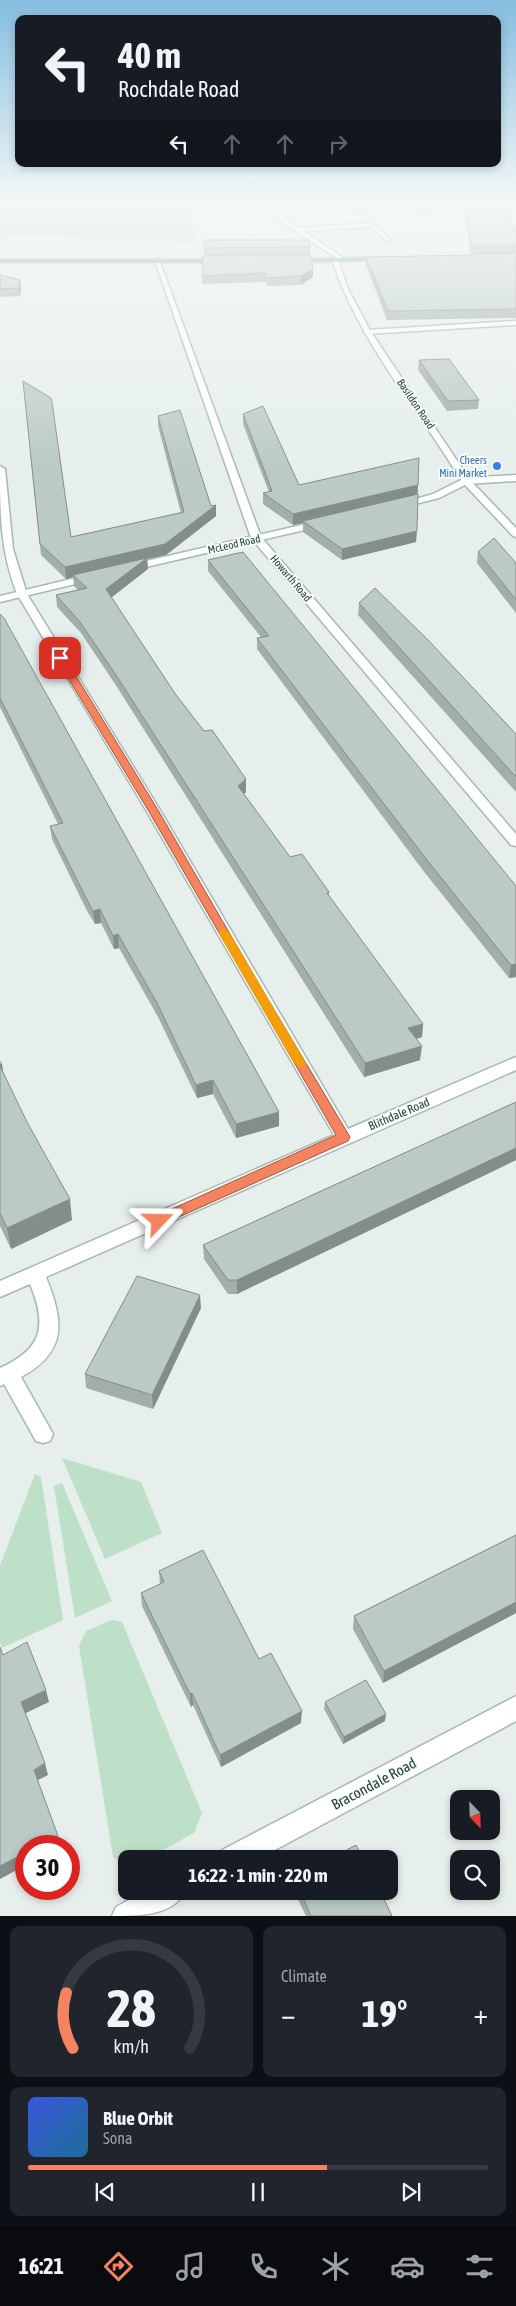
<!DOCTYPE html>
<html lang="en">
<head>
<meta charset="utf-8">
<style>
  body { margin:0; font-family:"Asap Condensed",sans-serif; background:#20242c; color:#f1f3f6; height:100vh; display:flex; flex-direction:column; font-size:19px; white-space:nowrap }
  * { box-sizing:border-box; margin:0 }
  p { font-size:16px; color:#9ea1a6 }
  .icon { flex:none; width:28px; height:28px; fill:none; stroke:currentColor; stroke-width:2; stroke-linecap:round; stroke-linejoin:round }
  .map { position:relative; height:1916px; overflow:hidden }
  .drawer { display:flex; flex-direction:column; gap:10px; padding:10px; background:#0d0f14; flex:1 }
  .drawer>* { flex:none }
  .guide { position:absolute; left:15px; top:15px; width:486px; height:152px; border-radius:10px; box-shadow:0 2px 8px #0003; background:#171b24; color:#f1f3f6; overflow:hidden }
  .needle { width:32px; rotate:157deg }
  .fabs { position:absolute; left:450px; top:1790px; display:grid; gap:10px }
  .fabs a { display:grid; place-items:center; width:50px; height:50px; border-radius:10px; background:#171b24; box-shadow:0 2px 8px #0003; font-size:25px }
  .speed { position:absolute; left:15px; top:1835px; display:flex; gap:10px; font-size:25px; font-weight:700; text-align:center }
  .speed>* { display:grid; place-content:center; width:65px; height:65px; border-radius:50%; background:#171b24; box-shadow:0 2px 8px #0003; line-height:1 }
  .speed .limit { border:8px solid #d22; background:#fff; color:#111 }
  .pin { position:absolute; display:grid; place-items:center; width:42px; height:42px; color:#fff; margin:-21px; border-radius:10px; box-shadow:0 2px 8px #0006 }
  .me { position:absolute; width:55px; margin:-28px; rotate:67deg; stroke-linejoin:round; filter:drop-shadow(0 0 4px #0008) }
  .turn { display:flex; align-items:center; gap:18px; height:105px; padding:0 20px; font-size:22px }
  .turn .icon { width:65px; height:65px; stroke-width:2.5 }
  .turn b { display:block; font-size:35px; line-height:42px }
  .lanes { display:flex; align-items:center; height:48px; padding:0 20px; background:#0003; justify-content:center; gap:25px; direction:ltr }
  .lanes .off { opacity:.35 }
  .big { font-size:38px; font-weight:700; line-height:1.1 }
  .drawer .widget { flex:1; display:flex; flex-direction:column; justify-content:center; gap:8px; min-width:0; padding:0 18px; border-radius:10px; background:#20242c }
  .drawer .dial { align-items:center; gap:0 }
  .dial svg { height:130px; overflow:visible; fill:none; stroke:#363941; stroke-width:7; stroke-linecap:round; text-anchor:middle }
  .dial text { fill:#f1f3f6; stroke:none }
  .song { display:flex; align-items:center; gap:15px }
  .cover { width:60px; height:60px; border-radius:8px; background:linear-gradient(135deg,hsl(230 70% 55%),hsl(200 70% 35%)) }
  .played { height:5px; border-radius:2px; background:linear-gradient(90deg,#f4845f 65%,#363941 65%) }
  .keys { display:flex; justify-content:space-around; direction:ltr }
  .heat { display:flex; justify-content:space-between; align-items:center; font-size:28px; direction:ltr }
  .drawer .tiles { flex:1; display:grid; gap:10px; grid-template-columns:1fr 1fr }
  .widget:last-child { grid-column:span 2 }
  .trip { position:absolute; left:118px; top:1850px; width:280px; height:50px; border-radius:10px; background:#171b24; box-shadow:0 2px 8px #0003; font-weight:700; line-height:50px; text-align:center }
  .menu { display:flex; height:80px; justify-content:space-around; align-items:center; background:#090b0e; color:#9ea1a6 }
  .menu .icon { width:35px; height:35px }
  .menu .selected { color:#f4845f }
  .menu b { font-size:22px; color:#f1f3f6 }
  .map>svg:first-child { display:block }
  .green { fill:#bfe0c8 }
  .lines { fill:none; stroke-linecap:round; stroke-linejoin:round }
  .street-casing { stroke:#a8b8b2; stroke-width:3 }
  .secondary-casing { stroke:#a4bbb3; stroke-width:3 }
  .primary-casing { stroke:#c2cac8; stroke-width:3 }
  .street { fill:#fff; fill-rule:evenodd }
  .secondary { fill:#fff; fill-rule:evenodd }
  .primary { fill:#6aa596; fill-rule:evenodd }
  .wall { fill:#a1aea9 }
  .shaded-wall { fill:#838d89 }
  .building { fill:#bbcac4; stroke:#838d89 }
  .route { fill:#f4845f; stroke:#9f563e }
  .slow { fill:#f59e0b }
  .shop-dot { fill:#3f7fe0; stroke:#f7fbf9; stroke-width:2 }
  .labels { text-anchor:middle; stroke-width:4; stroke-linejoin:round; paint-order:stroke }
  .far-street-label { font-size:11px; fill:#24423a; stroke:#f7fbf9 }
  .far-shop-label { font-size:11px; fill:#366cbe; stroke:#f7fbf9; text-anchor:end }
  .street-label { font-size:12px; fill:#24423a; stroke:#f7fbf9 }
  .near-street-label { font-size:15px; fill:#24423a; stroke:#f7fbf9 }
</style>
</head>
<body>
<div class="map">
<svg width="516" height="1916" viewBox="0 0 516 1916">
  <rect width="100%" height="100%" fill="#e6efeb"/>
  <path class="green" d="M 0,201 L 198,201 L 193,209 L 195,217 L 192,217 L 191,225 L 200,242 L 14,236 L 0,241 Z
    M 287,201 L 430,201 L 437,214 L 285,210 Z
    M 62,1458 L 141,1482 L 162,1533 L 105,1559 Z
    M 35,1474 L 41,1477 L 63,1620 L 2,1648 L 0,1641 L 0,1565 Z
    M 62,1483 L 112,1601 L 75,1618 L 54,1486 Z
    M 112,1620 L 122,1622 L 202,1813 L 194,1833 L 147,1859 L 126,1859 L 126,1866 L 113,1857 L 79,1646 L 86,1631 Z"/>
  <g class="lines">
    <g class="street-casing">
      <path id="street" d="M 275,201 L 281,201 L 279,215 L 298,228 L 371,223 L 392,240 L 387,241 L 370,227 L 304,231 L 346,260 L 341,261 L 274,217 Z
        M 505,201 L 511,201 L 516,220 L 516,233 L 513,231 Z
        M 155,261 L 160,262 L 261,537 L 516,834 L 516,846 L 511,845 L 251,538 Z
        M 516,321 L 516,325 L 367,334 L 363,332 L 367,330 Z
        M 0,466 L 5,469 L 13,549 L 27,594 L 160,810 L 348,1129 L 516,1057 L 516,1070 L 46,1277 C 63,1320 69,1351 21,1377 L 53,1434 L 50,1441 L 43,1443 L 36,1441 L 4,1384 L 0,1386 L 0,1368 C 43,1349 47,1325 30,1284 L 0,1297 L 0,1281 L 334,1135 L 146,810 L 17,594 C 0,550 0,513 0,466 Z
        M 516,475 L 516,481 L 466,484 L 461,481 L 466,478 Z
        M 516,1696 L 516,1721 L 258,1859 L 218,1859 L 222,1850 Z
        M 145,1891 L 185,1891 C 174,1916 137,1916 112,1916 L 116,1907 Z"/>
    </g>
    <g class="secondary-casing">
      <path id="secondary" d="M 335,258 L 338,260 L 348,289 L 371,332 L 470,480 L 516,528 L 516,537 L 513,536 L 465,485 L 439,498 L 399,508 L 394,505 L 433,494 L 461,480 C 417,407 359,342 332,260 Z
        M 323,520 L 326,521 L 326,525 L 129,571 L 124,568 L 129,565 Z
        M 92,574 L 96,575 L 96,579 L 0,602 L 0,596 Z"/>
    </g>
    <g class="primary-casing">
      <path id="primary" d="M 386,257 L 388,260 L 291,263 L 288,261 L 291,259 Z
        M 0,259 L 223,259 L 226,261 L 223,263 L 0,263 Z"/>
    </g>
    <use href="#street" class="street"/>
    <use href="#secondary" class="secondary"/>
    <use href="#primary" class="primary"/>
  </g>
  <path class="wall" d="M 462,201 L 506,201 L 512,223 L 516,226 L 516,318 L 387,320 L 366,265 L 366,257 L 473,255 L 473,254 L 471,254 Z
    M 513,201 L 516,201 L 516,213 Z
    M 310,247 L 310,255 L 313,277 L 301,285 L 267,286 L 265,282 L 202,284 L 204,248 Z
    M 0,275 L 21,289 L 20,296 L 0,297 Z
    M 419,360 L 479,400 L 478,409 L 447,411 L 418,370 Z
    M 23,381 L 71,537 L 181,513 L 158,426 L 158,416 L 211,506 L 216,505 L 216,516 L 166,555 L 147,559 L 148,569 L 111,597 L 176,695 L 204,731 L 246,779 L 246,792 L 244,794 L 263,820 L 290,857 L 329,892 L 329,896 L 423,1024 L 422,1037 L 416,1039 L 420,1060 L 364,1077 L 117,687 L 81,633 L 57,607 L 56,595 L 78,590 L 74,586 L 73,577 L 66,579 L 41,555 Z
    M 243,414 L 299,485 L 418,485 L 416,542 L 342,560 L 303,532 L 303,523 L 293,525 L 263,504 L 263,493 L 269,492 L 243,424 Z
    M 478,552 L 516,563 L 516,613 L 477,563 Z
    M 208,560 L 516,886 L 516,977 L 509,978 L 425,873 L 257,649 L 257,638 L 261,637 L 208,571 Z
    M 359,603 L 516,734 L 516,792 L 358,615 Z
    M 0,614 L 279,1112 L 279,1126 L 236,1138 L 213,1094 L 197,1098 L 158,1017 L 119,948 L 114,949 L 101,923 L 95,924 L 86,909 L 52,839 L 50,826 L 58,824 L 0,707 Z
    M 0,1060 L 2,1064 L 3,1073 L 72,1220 L 11,1249 L 0,1226 Z
    M 516,1102 L 516,1160 L 237,1294 L 228,1294 L 204,1259 L 203,1245 Z
    M 201,1308 L 153,1409 L 86,1388 L 85,1374 Z
    M 516,1535 L 516,1613 L 383,1683 L 353,1629 L 354,1616 Z
    M 159,1571 L 259,1659 L 301,1723 L 221,1767 L 193,1705 L 191,1707 L 142,1606 L 141,1593 L 160,1584 Z
    M 325,1702 L 385,1721 L 343,1744 L 324,1709 Z
    M 294,1891 L 380,1891 L 392,1916 L 306,1916 Z"/>
  <path class="shaded-wall" d="M 313,269 L 313,277 L 301,285 L 301,276 Z
    M 20,280 L 21,289 L 20,296 L 19,288 Z
    M 418,485 L 417,496 L 303,521 L 303,523 L 293,525 L 293,514 Z
    M 216,505 L 216,516 L 166,555 L 147,559 L 148,569 L 107,601 L 73,575 L 73,577 L 66,579 L 65,567 Z
    M 417,531 L 416,542 L 342,560 L 342,549 Z
    M 246,779 L 246,792 L 238,799 L 238,786 Z
    M 100,909 L 101,923 L 95,924 L 93,911 Z
    M 118,934 L 119,948 L 114,949 L 113,936 Z
    M 516,964 L 516,977 L 509,978 L 511,965 Z
    M 423,1024 L 422,1037 L 407,1042 L 408,1028 Z
    M 422,1046 L 420,1060 L 364,1077 L 365,1063 Z
    M 0,1064 L 2,1064 L 5,1085 L 0,1070 Z
    M 213,1080 L 213,1094 L 197,1098 L 196,1085 Z
    M 279,1112 L 279,1126 L 236,1138 L 236,1124 Z
    M 516,1148 L 516,1160 L 237,1294 L 237,1280 Z
    M 70,1199 L 72,1220 L 11,1249 L 7,1228 Z
    M 200,1295 L 201,1308 L 153,1409 L 152,1395 Z
    M 516,1602 L 516,1613 L 383,1683 L 384,1671 Z
    M 46,1690 L 49,1702 L 24,1714 L 21,1702 Z
    M 192,1693 L 193,1705 L 191,1707 L 190,1694 Z
    M 302,1711 L 301,1723 L 221,1767 L 220,1755 Z
    M 386,1714 L 385,1721 L 343,1744 L 344,1737 Z
    M 45,1763 L 48,1775 L 36,1781 L 34,1770 Z
    M 58,1836 L 60,1846 L 38,1846 Z
    M 26,1852 L 26,1865 L 0,1879 L 0,1866 Z"/>
  <path class="building" d="M 464,201 L 506,201 L 512,223 L 516,226 L 516,246 L 472,246 Z
    M 204,240 L 309,240 L 310,247 L 204,248 Z
    M 516,253 L 516,309 L 388,311 L 366,257 L 473,255 L 473,254 Z
    M 311,255 L 313,269 L 301,276 L 267,278 L 265,273 L 202,276 L 203,256 Z
    M 0,275 L 20,280 L 19,288 L 0,289 Z
    M 449,359 L 479,400 L 448,401 L 419,360 Z
    M 23,381 L 51,398 L 52,402 L 71,537 L 184,512 L 158,416 L 180,410 L 211,506 L 216,505 L 165,544 L 65,567 L 40,544 Z
    M 263,406 L 299,485 L 419,458 L 418,485 L 293,514 L 263,493 L 272,491 L 243,414 Z
    M 418,494 L 417,531 L 342,549 L 303,521 Z
    M 494,538 L 516,563 L 516,600 L 478,552 Z
    M 243,552 L 516,886 L 516,964 L 511,965 L 427,860 L 257,638 L 269,636 L 208,560 Z
    M 147,558 L 106,589 L 176,695 L 204,731 L 212,730 L 246,779 L 238,786 L 263,820 L 290,857 L 302,854 L 329,892 L 327,893 L 423,1024 L 408,1028 L 422,1046 L 365,1063 L 116,675 L 80,622 L 56,595 L 87,588 L 73,575 Z
    M 375,588 L 430,642 L 516,734 L 516,777 L 359,603 Z
    M 0,614 L 4,618 L 279,1112 L 236,1124 L 213,1080 L 196,1085 L 157,1003 L 118,934 L 113,936 L 100,909 L 93,911 L 85,896 L 50,826 L 63,823 L 0,698 Z
    M 0,1066 L 28,1124 L 70,1199 L 7,1228 L 0,1213 Z
    M 516,1102 L 516,1148 L 237,1280 L 228,1280 L 203,1245 Z
    M 137,1276 L 200,1295 L 152,1395 L 85,1374 Z
    M 516,1535 L 516,1602 L 384,1671 L 354,1616 Z
    M 203,1550 L 259,1659 L 271,1653 L 302,1711 L 220,1755 L 192,1693 L 190,1694 L 141,1593 L 164,1582 L 159,1571 Z
    M 27,1642 L 46,1690 L 21,1702 L 45,1763 L 34,1770 L 58,1836 L 38,1846 L 26,1846 L 26,1852 L 0,1866 L 0,1647 L 3,1655 Z
    M 366,1680 L 386,1714 L 344,1737 L 325,1702 Z
    M 356,1845 L 363,1859 L 330,1859 Z
    M 300,1891 L 380,1891 L 392,1916 L 311,1916 Z"/>
  <linearGradient id="sky" x2="0" y2="1"><stop stop-color="#84bce0"/><stop offset="0.43" stop-color="#f4f8f6"/><stop offset="1" stop-color="#f4f8f6" stop-opacity="0"/></linearGradient>
  <rect width="516" height="469" fill="url(#sky)"/>
  <path class="route" d="M 60,656 L 65,658 L 158,810 L 266,996 L 350,1137 L 348,1141 L 159,1226 L 154,1224 L 152,1221 L 154,1217 L 336,1135 L 148,810 L 56,658 Z"/>
  <path class="slow" d="M 223,928 L 229,932 L 306,1063 L 304,1066 L 300,1067 L 294,1063 L 218,932 Z"/>
  <circle class="shop-dot" cx="497" cy="466" r="5"/>
  <g class="labels">
    <g class="far-street-label">
      <text transform="translate(416 404) rotate(56)" y="4">Basildon Road</text>
      <text transform="translate(234 544) rotate(-13)" y="4">McLeod Road</text>
      <text transform="translate(291 578) rotate(50)" y="4">Howarth Road</text>
    </g>
    <g class="far-shop-label">
      <text x="487" y="464">Cheers<tspan x="487" dy="13">Mini Market</tspan></text>
    </g>
    <g class="street-label">
      <text transform="translate(399 1114) rotate(-23)" y="4">Blithdale Road</text>
    </g>
    <g class="near-street-label">
      <text transform="translate(374 1784) rotate(-28)" y="5">Bracondale Road</text>
    </g>
  </g>
</svg>
<div class="fabs">
<a><svg class="needle" viewBox="-14 -14 28 28"><path d="M0-13l5 13h-10z" fill="#e53935"/><path d="M0 13l5-13h-10z" fill="#9ea1a6"/></svg></a>
<a><svg class="icon" aria-label="search" viewBox="0 0 24 24"><circle cx="10" cy="10" r="6"/><path d="M15 15l6 6"/></svg></a>
</div>
<div class="speed"><div class="limit">30</div></div>
<div class="pin" style="left:60px;top:658px;background:#d93025"><svg class="icon" aria-label="arrive" viewBox="0 0 24 24"><path d="M6 21V4h12l-3 4 3 4H6"/></svg></div>
<svg class="me" style="left:159px;top:1221px" viewBox="-20 -20 40 40"><path d="M0-17L14 15 0 8-14 15z" fill="#f4845f" stroke="#fff" stroke-width="4"/></svg>
<div class="trip">16:22 · 1 min · 220 m</div>
<div class="guide">
<div class="turn"><svg class="icon" aria-label="left" viewBox="0 0 24 24"><path d="M17 20v-9H6M10 6l-5 5 5 5"/></svg><div><b>40 m</b>Rochdale Road</div></div>
<div class="lanes"><svg class="icon" aria-label="left" viewBox="0 0 24 24"><path d="M17 20v-9H6M10 6l-5 5 5 5"/></svg><svg class="icon off" aria-label="ahead" viewBox="0 0 24 24"><path d="M12 20V5M6 11l6-6 6 6"/></svg><svg class="icon off" aria-label="ahead" viewBox="0 0 24 24"><path d="M12 20V5M6 11l6-6 6 6"/></svg><svg class="icon off" aria-label="right" viewBox="0 0 24 24"><path d="M7 20v-9h11M14 6l5 5-5 5"/></svg></div>
</div>
</div>
<section class="drawer">
<div class="tiles">
<div class="widget dial"><svg viewBox="0 0 100 80">
<path d="M14 69A42 42 0 1 1 86 69"/>
<path d="M14 69A42 42 0 0 1 10 35" stroke="#f4845f"/>
<text x="50" y="56" font-size="32" font-weight="700">28</text>
<text x="50" y="72" font-size="11">km/h</text>
</svg></div>
<div class="widget"><p>Climate</p>
<div class="heat"><a>−</a><b class="big">19°</b><a>+</a></div>
</div>
<div class="widget">
<div class="song"><i class="cover"></i><div><b>Blue Orbit</b><p>Sona</p></div></div>
<div class="played"></div>
<div class="keys"><svg class="icon" aria-label="previous" viewBox="0 0 24 24"><path d="M18 5L8 12l10 7zM5 5v14"/></svg><svg class="icon" aria-label="pause" viewBox="0 0 24 24"><path d="M8 5v14M16 5v14"/></svg><svg class="icon" aria-label="next" viewBox="0 0 24 24"><path d="M6 5l10 7-10 7zM19 5v14"/></svg></div>
</div>
</div>
</section>
<nav class="menu">
<b>16:21</b>
<svg class="icon selected" aria-label="directions" viewBox="0 0 24 24"><path d="M12 3l9 9-9 9-9-9zM9 14v-3h6M13 9l2 2-2 2"/></svg>
<svg class="icon" aria-label="music" viewBox="0 0 24 24"><path d="M9 18V5l10-2v13"/><circle cx="6" cy="18" r="3"/><circle cx="16" cy="16" r="3"/></svg>
<svg class="icon" aria-label="phone" viewBox="0 0 24 24"><path d="M5 4h4l2 5-3 2q2 4 5 5l2-3 5 2v4C11 20 4 13 5 4z"/></svg>
<svg class="icon" aria-label="climate" viewBox="0 0 24 24"><path d="M12 3v18M4 7l16 10M4 17L20 7"/></svg>
<svg class="icon" aria-label="car" viewBox="0 0 24 24"><path d="M5 17H2v-5l4-1 3-4h7l3 4 3 1v5h-3M9 17h6M6 11h13"/><circle cx="7" cy="17" r="2"/><circle cx="17" cy="17" r="2"/></svg>
<svg class="icon" aria-label="filters" viewBox="0 0 24 24"><path d="M4 7h16M4 17h16"/><circle cx="9" cy="7" r="2"/><circle cx="15" cy="17" r="2"/></svg>
</nav>
</body>
</html>
